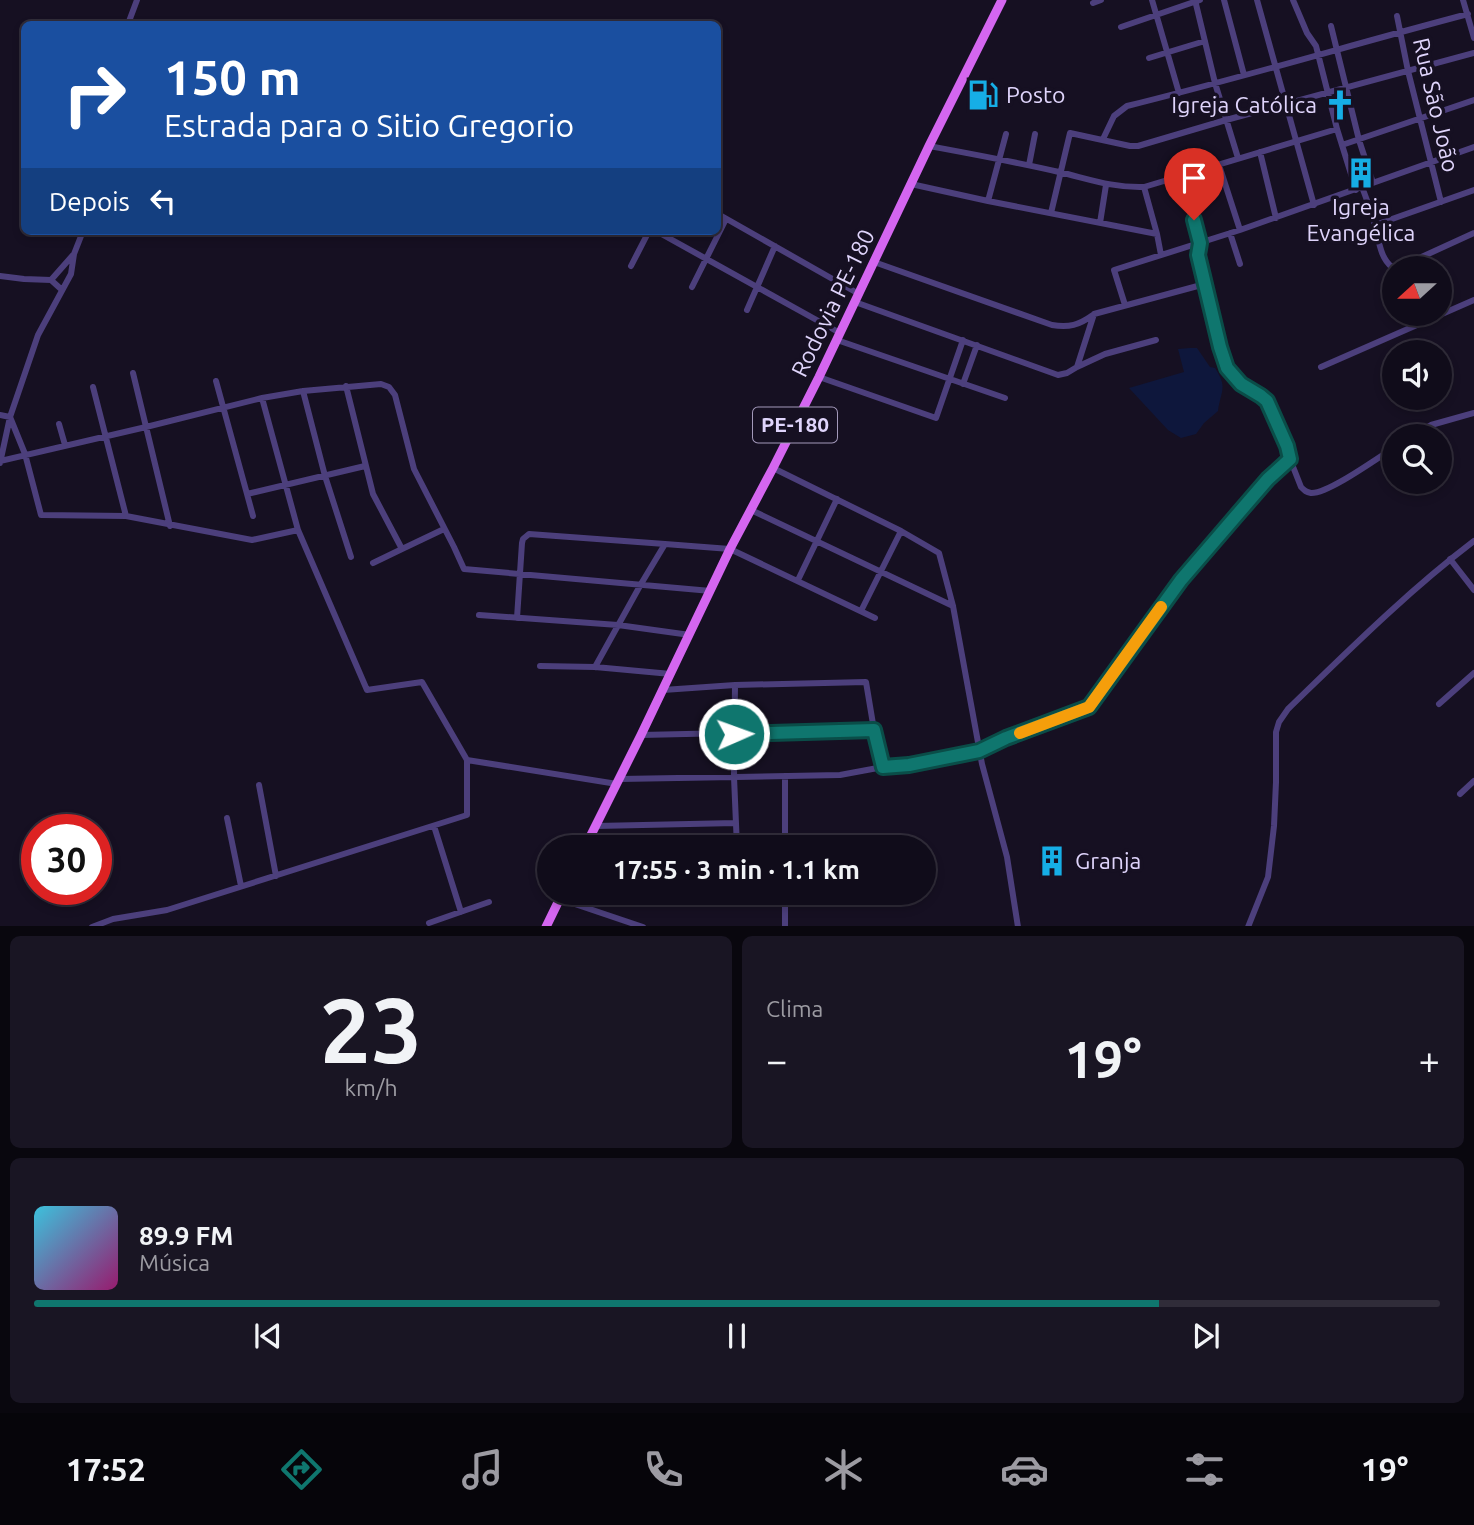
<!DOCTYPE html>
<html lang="pt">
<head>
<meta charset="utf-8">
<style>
  body { margin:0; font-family:Ubuntu,sans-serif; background:#191523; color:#f1f3f6; height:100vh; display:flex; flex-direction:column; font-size:26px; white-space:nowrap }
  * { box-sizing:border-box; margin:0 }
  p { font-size:23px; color:#9c9ba2 }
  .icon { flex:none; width:38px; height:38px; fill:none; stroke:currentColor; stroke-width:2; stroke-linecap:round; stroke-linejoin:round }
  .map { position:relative; height:926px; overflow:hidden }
  .side { display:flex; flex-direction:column; gap:10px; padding:10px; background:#09070e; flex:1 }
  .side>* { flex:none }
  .hud { position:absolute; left:21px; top:21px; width:700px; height:214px; border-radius:10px; box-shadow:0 4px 10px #0003,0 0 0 2px #302c39; background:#1a4fa0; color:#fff; overflow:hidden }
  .needle { width:46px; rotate:249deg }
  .tools { position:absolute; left:1382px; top:256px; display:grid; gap:14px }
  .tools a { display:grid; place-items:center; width:70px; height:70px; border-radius:50%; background:#100c1a; box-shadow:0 4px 10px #0003,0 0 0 2px #302c39; font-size:35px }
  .speed { position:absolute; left:21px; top:814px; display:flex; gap:14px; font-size:35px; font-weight:700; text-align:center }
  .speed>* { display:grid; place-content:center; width:91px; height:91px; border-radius:50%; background:#100c1a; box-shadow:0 4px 10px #0003,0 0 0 2px #302c39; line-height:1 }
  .speed .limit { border:10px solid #d22; background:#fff; color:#111 }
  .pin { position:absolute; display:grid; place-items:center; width:60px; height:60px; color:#fff; margin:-72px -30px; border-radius:50% 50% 50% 0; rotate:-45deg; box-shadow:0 0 7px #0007 }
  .pin .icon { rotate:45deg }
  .me { position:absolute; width:77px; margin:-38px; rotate:88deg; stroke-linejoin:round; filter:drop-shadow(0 0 5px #0008) }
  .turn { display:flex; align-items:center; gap:24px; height:147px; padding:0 28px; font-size:32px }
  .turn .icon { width:91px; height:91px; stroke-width:2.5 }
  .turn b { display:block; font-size:49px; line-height:60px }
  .then { display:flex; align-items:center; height:66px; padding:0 28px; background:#0003; gap:14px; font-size:26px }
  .big { font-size:52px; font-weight:700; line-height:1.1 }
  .side .tile { flex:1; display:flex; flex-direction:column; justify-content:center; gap:10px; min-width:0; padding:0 24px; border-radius:10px; background:#191523 }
  .side .dial { align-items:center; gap:0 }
  .dial b { font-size:91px; line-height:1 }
  .song { display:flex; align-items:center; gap:21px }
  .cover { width:84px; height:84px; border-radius:10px; background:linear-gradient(135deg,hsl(190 70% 55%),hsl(320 70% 35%)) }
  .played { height:7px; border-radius:4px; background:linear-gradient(90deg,#0f766e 80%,#302c39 80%) }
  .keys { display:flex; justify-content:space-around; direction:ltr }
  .heat { display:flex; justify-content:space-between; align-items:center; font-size:38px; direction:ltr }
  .side .tiles { flex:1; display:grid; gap:10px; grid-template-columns:1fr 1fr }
  .tile:last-child { grid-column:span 2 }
  .trip { position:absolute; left:537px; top:835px; width:399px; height:70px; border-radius:35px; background:#100c1a; box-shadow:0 4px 10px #0003,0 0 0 2px #302c39; font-weight:700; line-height:70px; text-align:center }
  .tabs { display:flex; height:112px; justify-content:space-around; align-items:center; background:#06050a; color:#9c9ba2 }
  .tabs .icon { width:49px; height:49px }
  .tabs .current { color:#0f766e }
  .tabs b { font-size:32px; color:#f1f3f6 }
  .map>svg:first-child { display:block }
  .water { fill:#0e173c }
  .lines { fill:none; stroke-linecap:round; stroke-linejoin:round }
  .street { stroke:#4c3f7c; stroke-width:6 }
  .primary { stroke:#d466f0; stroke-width:9 }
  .route-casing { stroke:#0a4d48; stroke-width:18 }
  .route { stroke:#0f766e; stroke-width:12 }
  .slow { stroke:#f59e0b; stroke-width:12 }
  .labels { text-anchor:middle; stroke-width:7; stroke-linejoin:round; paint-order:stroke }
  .shield { fill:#161022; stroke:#a399ba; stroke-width:2 }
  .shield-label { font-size:21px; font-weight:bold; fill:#dfd4fb }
  .poi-label { font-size:23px; fill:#dfd4fb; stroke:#161022; text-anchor:start }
  .street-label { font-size:23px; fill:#dfd4fb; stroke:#161022 }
</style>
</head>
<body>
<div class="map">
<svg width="1474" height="927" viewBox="0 0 1474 927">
  <rect width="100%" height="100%" fill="#161022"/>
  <path class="water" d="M 1190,348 L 1197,348 L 1210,367 L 1215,368 C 1228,388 1221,390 1218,411 L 1204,423 L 1196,434 L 1181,438 L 1168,430 L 1129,388 L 1184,372 L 1178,349 Z"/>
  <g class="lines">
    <path class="street" d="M 1152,0 L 1179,93
      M 1195,0 L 1215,83 L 1238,158
      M 1224,0 L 1244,75
      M 1257,0 L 1314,205
      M 1293,0 L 1307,33 L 1316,46 L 1337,129 L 1356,190
      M 1463,0 L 1474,38
      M 1093,3 L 1101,0
      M 1397,16 L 1408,71 L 1441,202
      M 128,24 L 137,0
      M 1331,26 L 1359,140 L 1373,183
      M 1121,27 L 1200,0
      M 1149,58 L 1205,41
      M 1103,139 L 1114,116 L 1127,106 C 1241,78 1354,44 1468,14
      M 1342,145 L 1474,100
      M 929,146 C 972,154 1016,162 1059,172 C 1089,179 1113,188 1144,187 L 1337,129
      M 1260,152 L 1276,218
      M 1029,165 L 1035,134
      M 1219,165 L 1240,230
      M 1181,175 L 1200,243 L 1198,255 L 1220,347 L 1227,368 L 1241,384 L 1261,396 L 1267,401 L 1287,446 L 1290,459 L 1301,487 C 1305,491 1306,492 1311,493 C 1328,494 1379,457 1395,447
      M 911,184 L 988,201 L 1157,234
      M 1144,187 L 1157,234 L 1161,255
      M 1362,187 C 1367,200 1372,213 1375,226 C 1379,240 1380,258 1392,267 L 1404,265 L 1474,233
      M 988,201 L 1006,134
      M 1051,213 L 1070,133 L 1130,146 L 1138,146 L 1226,120 L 1474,53
      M 718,214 L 859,294
      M 1100,223 L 1106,185
      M 1375,225 L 1474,190
      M 656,231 L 840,333
      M 1230,233 L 1240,264
      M 874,262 L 1052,325 C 1069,328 1079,325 1093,315
      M 631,266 L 649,231
      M 0,276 L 24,279 L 51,280 L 62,290
      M 51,280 L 73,255
      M 692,287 L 726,219
      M 855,302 L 1058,375 L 1067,373 L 1077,367 L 1094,314 L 1205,284
      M 1125,305 L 1114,270 L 1240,230 L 1474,147
      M 747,310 L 775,246
      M 837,340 L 1005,398
      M 1077,367 L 1105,354 L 1156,340
      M 1321,367 L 1474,300
      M 133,373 L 170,526
      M 819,377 L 936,418 L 963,340
      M 216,381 L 247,494 L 365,466
      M 963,384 L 977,345
      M 346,386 L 373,494 L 402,549 L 444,529
      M 93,387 L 126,516
      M 303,391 L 325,476 L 351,557
      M 0,415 L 10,417 L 25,454 L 41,515 L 126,516 L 252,540 L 298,530
      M 59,424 L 65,445
      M 1412,436 L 1431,425 L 1474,413
      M 0,461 L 146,427 L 262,398 L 303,391 L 381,384 L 389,387 L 395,395 L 414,469 L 454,547 L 464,569 L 711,591
      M 0,463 L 10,417 L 38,335 L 71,274 L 74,254 L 83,231
      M 773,468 L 901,531 L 861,611
      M 247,494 L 253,516
      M 751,510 L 953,606
      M 901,531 L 939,553 L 953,606 L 982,764 L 1007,857 L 1018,927
      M 1450,559 L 1474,590
      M 373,563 L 402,549
      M 798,580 L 837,499
      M 479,615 L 618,625 L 690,635
      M 517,618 L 522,543 L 523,539 L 529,534 L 665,544
      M 540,666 L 595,667 L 671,674
      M 595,667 L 641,584 L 665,544 L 730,549 L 875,618
      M 735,685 L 734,777 L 737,847
      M 663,690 L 735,685 L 866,682 L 874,730 L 883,767 L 910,765 L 979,751 L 1006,738 L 1089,707 L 1181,580 L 1235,516 L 1268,479 L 1290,459
      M 1439,704 L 1474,673
      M 641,735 L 874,730
      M 467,760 L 617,784
      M 785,776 L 785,847
      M 620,779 L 840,775 L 883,767
      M 259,785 L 276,876
      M 1460,794 L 1474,781
      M 227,818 L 241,886
      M 434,826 L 461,912
      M 596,826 L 736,823
      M 560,899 L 643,927
      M 429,923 L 489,902
      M 92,927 L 113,919 L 167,910 L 467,815 L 467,760 L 422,682 L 367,690 L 298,530 L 262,398
      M 785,927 L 785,892
      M 1248,927 L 1268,877 L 1274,826 L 1276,782 L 1276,732 L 1279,722 L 1288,709 C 1348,651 1407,592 1474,541"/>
    <path class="primary" d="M 585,847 L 641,735 L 730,549 L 773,468 L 819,377 L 929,146 L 1002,0
      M 546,927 L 563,892"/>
  </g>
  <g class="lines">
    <g class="route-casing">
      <path id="route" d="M 734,734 L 874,730 L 883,767 L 909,765 L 979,751 L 1006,738 L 1089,707 L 1181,580 L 1236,516 L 1268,479 L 1290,459 L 1287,446 L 1267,401 L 1261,396 L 1241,384 L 1227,368 L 1220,347 L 1198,255 L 1200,243 L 1194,220"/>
    </g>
    <use href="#route" class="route"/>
    <path class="slow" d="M 1020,733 L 1089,707 L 1161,607"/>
  </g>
  <defs>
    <g id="fuel-bare" transform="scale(2.415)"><path d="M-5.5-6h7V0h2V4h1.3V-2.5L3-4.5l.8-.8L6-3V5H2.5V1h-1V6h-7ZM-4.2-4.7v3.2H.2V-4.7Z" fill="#16aee6" stroke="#161022" stroke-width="2.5" paint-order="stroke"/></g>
    <g id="church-bare" transform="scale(2.415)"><path d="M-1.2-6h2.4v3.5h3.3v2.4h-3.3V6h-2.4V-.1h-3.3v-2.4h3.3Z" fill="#16aee6" stroke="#161022" stroke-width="2.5" paint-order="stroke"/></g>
    <g id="building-bare" transform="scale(2.415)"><path d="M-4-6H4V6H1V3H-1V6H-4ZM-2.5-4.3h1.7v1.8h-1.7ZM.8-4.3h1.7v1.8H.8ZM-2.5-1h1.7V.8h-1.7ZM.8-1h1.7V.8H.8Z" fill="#16aee6" stroke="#161022" stroke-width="2.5" paint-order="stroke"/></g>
  </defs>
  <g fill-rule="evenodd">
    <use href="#fuel-bare" x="983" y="95"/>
    <use href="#church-bare" x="1340" y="105"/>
    <use href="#building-bare" x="1361" y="173"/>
    <use href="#building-bare" x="1052" y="861"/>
  </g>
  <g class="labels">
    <rect class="shield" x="753" y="407.5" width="84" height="35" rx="5"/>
    <g class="shield-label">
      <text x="795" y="432">PE-180</text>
    </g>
    <g class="poi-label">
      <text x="1006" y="103">Posto</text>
      <text x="1317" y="113" text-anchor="end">Igreja Católica</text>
      <text x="1361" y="215" text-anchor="middle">Igreja<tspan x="1361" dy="26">Evangélica</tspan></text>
      <text x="1075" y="869">Granja</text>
    </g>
    <g class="street-label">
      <text transform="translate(1436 105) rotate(77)" y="8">Rua São João</text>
      <text transform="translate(833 303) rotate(-64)" y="8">Rodovia PE-180</text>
    </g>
  </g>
</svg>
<div class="tools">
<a><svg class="needle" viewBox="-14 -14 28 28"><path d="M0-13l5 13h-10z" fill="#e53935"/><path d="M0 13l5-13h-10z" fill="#9c9ba2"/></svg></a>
<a><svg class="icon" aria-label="sound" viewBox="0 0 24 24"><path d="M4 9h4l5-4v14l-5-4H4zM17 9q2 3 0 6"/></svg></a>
<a><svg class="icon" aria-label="search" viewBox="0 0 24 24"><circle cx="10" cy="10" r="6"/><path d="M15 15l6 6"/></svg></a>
</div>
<div class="speed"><div class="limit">30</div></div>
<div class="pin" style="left:1194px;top:220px;background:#d93025"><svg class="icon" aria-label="arrive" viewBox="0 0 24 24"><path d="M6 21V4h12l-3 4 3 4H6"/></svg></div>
<svg class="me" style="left:734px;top:734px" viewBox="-20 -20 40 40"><circle r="17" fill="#0f766e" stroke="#fff" stroke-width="3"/><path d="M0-11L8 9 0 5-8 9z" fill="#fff"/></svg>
<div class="trip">17:55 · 3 min · 1.1 km</div>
<div class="hud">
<div class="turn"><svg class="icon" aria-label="right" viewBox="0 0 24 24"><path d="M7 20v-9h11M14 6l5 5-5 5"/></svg><div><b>150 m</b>Estrada para o Sitio Gregorio</div></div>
<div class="then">Depois<svg class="icon" aria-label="left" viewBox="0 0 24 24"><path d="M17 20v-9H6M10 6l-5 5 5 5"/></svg></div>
</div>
</div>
<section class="side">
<div class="tiles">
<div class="tile dial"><b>23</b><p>km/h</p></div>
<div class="tile"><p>Clima</p>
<div class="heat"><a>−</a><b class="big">19°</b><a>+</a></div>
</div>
<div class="tile">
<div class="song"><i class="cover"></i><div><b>89.9 FM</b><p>Música</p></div></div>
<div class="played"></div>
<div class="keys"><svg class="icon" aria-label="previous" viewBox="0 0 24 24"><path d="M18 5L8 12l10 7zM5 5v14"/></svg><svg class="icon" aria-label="pause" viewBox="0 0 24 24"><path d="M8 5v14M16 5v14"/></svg><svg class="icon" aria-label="next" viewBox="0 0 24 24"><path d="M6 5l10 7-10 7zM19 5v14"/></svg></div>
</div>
</div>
</section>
<nav class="tabs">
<b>17:52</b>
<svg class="icon current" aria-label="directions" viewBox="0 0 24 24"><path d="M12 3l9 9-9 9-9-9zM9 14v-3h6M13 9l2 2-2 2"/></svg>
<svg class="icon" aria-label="music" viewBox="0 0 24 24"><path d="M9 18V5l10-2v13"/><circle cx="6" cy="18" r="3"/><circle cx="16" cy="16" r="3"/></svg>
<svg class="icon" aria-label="phone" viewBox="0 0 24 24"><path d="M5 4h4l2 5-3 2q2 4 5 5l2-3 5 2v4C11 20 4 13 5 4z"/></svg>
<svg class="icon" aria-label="climate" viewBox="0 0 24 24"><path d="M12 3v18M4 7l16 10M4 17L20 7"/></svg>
<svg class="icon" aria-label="car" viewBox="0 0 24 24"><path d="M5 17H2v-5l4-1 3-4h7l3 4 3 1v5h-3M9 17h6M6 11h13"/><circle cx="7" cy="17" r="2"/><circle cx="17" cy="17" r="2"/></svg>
<svg class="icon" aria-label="filters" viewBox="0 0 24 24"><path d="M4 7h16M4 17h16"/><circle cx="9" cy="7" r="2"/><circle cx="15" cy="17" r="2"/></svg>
<b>19°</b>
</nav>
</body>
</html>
